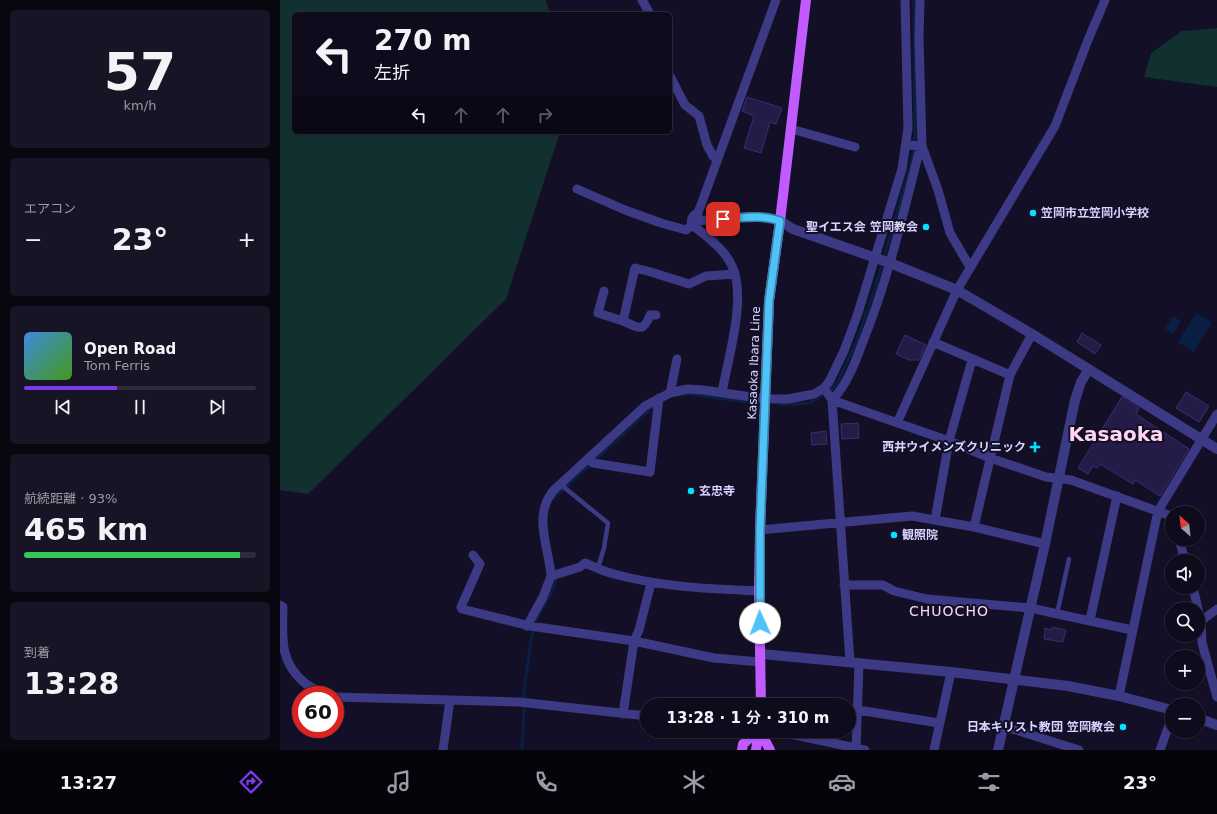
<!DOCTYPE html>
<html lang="ja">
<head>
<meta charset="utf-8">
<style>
  body { margin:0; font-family:"DejaVu Sans","Noto Sans JP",sans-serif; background:#171425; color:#f1f3f6; height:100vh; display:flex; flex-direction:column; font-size:15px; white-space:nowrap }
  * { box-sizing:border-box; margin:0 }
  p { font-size:13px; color:#9b9ba3 }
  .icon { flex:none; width:22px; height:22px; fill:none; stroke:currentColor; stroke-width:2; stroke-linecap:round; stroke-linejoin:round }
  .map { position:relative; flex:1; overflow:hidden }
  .side { display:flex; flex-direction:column; gap:10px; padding:10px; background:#08060f; width:280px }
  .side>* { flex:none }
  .hud { position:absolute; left:12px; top:12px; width:380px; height:122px; border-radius:6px; box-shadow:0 1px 3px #0004,0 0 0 1px #2e2b3b; background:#0e0b1c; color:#f1f3f6; overflow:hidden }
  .needle { width:26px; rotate:332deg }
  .tools { position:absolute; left:885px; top:506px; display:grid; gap:8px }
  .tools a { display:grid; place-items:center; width:40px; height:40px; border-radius:50%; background:#0e0b1c; box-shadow:0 1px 3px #0004,0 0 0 1px #2e2b3b; font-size:20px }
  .speed { position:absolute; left:12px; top:686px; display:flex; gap:8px; font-size:20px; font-weight:700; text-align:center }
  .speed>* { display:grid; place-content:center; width:52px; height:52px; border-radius:50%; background:#0e0b1c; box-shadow:0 1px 3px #0004,0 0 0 1px #2e2b3b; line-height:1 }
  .speed .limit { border:6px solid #d22; background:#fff; color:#111 }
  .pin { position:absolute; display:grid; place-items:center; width:34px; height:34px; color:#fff; margin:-17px; border-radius:8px; box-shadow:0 2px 6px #0006 }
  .me { position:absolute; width:44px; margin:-22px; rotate:358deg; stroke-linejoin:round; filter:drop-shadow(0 0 3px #0008) }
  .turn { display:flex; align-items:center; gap:14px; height:84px; padding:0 16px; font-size:18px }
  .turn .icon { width:52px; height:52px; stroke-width:2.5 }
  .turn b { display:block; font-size:28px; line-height:34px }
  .lanes { display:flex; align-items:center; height:38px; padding:0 16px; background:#0003; justify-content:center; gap:20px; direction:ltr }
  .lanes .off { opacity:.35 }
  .big { font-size:30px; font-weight:600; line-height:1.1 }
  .side .tile { flex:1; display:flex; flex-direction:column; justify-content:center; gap:6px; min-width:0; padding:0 14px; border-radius:6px; background:#171425 }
  .side .dial { align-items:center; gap:0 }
  .dial b { font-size:52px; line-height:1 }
  .song { display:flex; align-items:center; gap:12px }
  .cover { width:48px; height:48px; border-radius:6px; background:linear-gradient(135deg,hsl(210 70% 55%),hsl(100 70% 35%)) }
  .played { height:4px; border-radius:2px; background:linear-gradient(90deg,#7c3aed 40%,#2e2b3b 40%) }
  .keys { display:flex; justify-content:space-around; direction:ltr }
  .heat { display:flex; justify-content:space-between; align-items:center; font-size:22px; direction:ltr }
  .charge { height:6px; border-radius:3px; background:linear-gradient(90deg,#34c759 93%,#2e2b3b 0) }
  .trip { position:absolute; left:360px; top:698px; width:216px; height:40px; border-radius:20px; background:#0e0b1c; box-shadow:0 1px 3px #0004,0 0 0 1px #2e2b3b; font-weight:600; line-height:40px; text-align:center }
  .tabs { display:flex; height:64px; justify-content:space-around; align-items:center; background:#06040b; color:#9b9ba3 }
  .tabs .icon { width:28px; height:28px }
  .tabs .on { color:#7c3aed }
  .tabs b { font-size:18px; color:#f1f3f6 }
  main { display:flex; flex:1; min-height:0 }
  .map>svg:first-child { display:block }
  .green { fill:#12302f }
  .water { fill:#0a1f44 }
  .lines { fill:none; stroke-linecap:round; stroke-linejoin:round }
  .stream { stroke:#0a1f44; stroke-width:3 }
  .building { fill:#241b47; stroke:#3b2d73 }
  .service { stroke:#3d3a85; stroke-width:4.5 }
  .minor { stroke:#3d3a85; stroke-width:9 }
  .tertiary { stroke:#3d3a85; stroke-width:10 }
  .primary { stroke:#c25bff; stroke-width:10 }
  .route-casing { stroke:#337fa1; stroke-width:10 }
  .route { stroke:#4fc3f7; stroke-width:7 }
  .poi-dot { fill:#00e5ff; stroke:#130f26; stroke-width:1.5 }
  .labels { text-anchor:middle; stroke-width:4; stroke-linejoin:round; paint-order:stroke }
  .poi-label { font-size:12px; font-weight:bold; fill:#d9d4ff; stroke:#130f26; text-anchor:start }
  .street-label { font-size:12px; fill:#d9d4ff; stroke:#130f26 }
  .quarter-label { font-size:14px; letter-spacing:1px; fill:#ffd6f0; stroke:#130f26 }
  .town-label { font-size:20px; font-weight:bold; fill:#ffd6f0; stroke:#130f26 }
</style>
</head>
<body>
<main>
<section class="side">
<div class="tile dial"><b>57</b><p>km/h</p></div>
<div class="tile"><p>エアコン</p>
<div class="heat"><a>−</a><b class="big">23°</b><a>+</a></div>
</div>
<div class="tile">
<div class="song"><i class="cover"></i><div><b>Open Road</b><p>Tom Ferris</p></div></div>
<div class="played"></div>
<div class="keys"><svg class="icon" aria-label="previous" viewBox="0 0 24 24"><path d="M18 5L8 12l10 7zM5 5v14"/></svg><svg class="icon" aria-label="pause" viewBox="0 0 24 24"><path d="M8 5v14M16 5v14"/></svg><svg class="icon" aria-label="next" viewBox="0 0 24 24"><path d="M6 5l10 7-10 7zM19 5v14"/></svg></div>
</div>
<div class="tile"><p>航続距離 · 93%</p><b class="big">465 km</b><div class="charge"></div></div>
<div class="tile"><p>到着</p><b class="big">13:28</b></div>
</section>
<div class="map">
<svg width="937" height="750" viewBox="0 0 937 750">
  <rect width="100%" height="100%" fill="#130f26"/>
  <path class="green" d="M 0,0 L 266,0 L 270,14 L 14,14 L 14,132 L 280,132 L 226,299 L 28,494 L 0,490 Z
    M 937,28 L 937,87 L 864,77 L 871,53 L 902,31 Z"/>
  <path class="water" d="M 916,313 L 932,322 L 913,352 L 898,342 Z
    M 893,316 L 901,321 L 893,334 L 885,329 Z"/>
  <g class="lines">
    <path class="stream" d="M 399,395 L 408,394 L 466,402
      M 500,405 L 530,403 L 552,389 L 557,383 L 574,348 L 595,289 L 632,160 L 635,135 L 634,0
      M 273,499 L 375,405
      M 242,750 L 244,710 L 243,697 L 252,634 L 257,618 L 271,593 L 276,581 L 275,576"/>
  </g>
  <path class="building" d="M 467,97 L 502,108 L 496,124 L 490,122 L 481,153 L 464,148 L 474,116 L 462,111 Z
    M 802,333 L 821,345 L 815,354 L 797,342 Z
    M 625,335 L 646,345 L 639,360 L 629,360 L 616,354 Z
    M 906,392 L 929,406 L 919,422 L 896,408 Z
    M 842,397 L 859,408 L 856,414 L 909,449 L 880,496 L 855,480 L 853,484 L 820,464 L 817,468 L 813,466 L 808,474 L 798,468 Z
    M 578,423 L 579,438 L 562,439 L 561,424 Z
    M 546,431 L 547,444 L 532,445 L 531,433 Z
    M 772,627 L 786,630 L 783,642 L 764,639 L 765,628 L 772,630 Z"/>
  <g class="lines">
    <path class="service" d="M 280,484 L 328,523 L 324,548 L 318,568
      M 777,614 L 789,559"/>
    <path class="minor" d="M 362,0 L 370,14
      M 390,76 L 405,105 L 419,116 L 427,145 L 433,156 L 437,160
      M 511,129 L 575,147
      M 626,145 L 642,146 L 658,190 L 670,233 L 690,267
      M 297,189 L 345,210 L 381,223 L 406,230 L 412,225
      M 418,213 C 413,215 410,219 412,225 C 426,235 445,250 452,266 C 467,297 448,359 442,392
      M 418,221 L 418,213 L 496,0
      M 416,227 L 418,221 C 443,219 477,212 500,221
      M 324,291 L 318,313 L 343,321
      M 376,315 L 370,315 C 363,334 358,327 343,321 L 355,268 L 371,272 L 409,284 L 426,276 L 455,274
      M 653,342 L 730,375
      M 544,388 L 552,400 L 669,441 L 710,458 L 766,477 L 791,480 L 888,515 L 892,520
      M 390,393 L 397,359
      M 617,423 L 677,290 L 775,126 L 808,40 L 825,0
      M 308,459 L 313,463 L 370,472 L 379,398
      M 655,520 L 669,441 L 692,360
      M 694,527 L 730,375 L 752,334
      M 480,530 L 632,516 L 694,527 L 765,544
      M 899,539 L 905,561
      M 193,555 L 200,564 L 181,607 L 182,609 L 250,626 L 354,641 L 434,658 L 481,662
      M 271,576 C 269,547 252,515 274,490 L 365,406 L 390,393 L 407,389 L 423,390 L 485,399 L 508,399 L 534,394 L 544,388 L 549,382 L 564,351 L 578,313 L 622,169 L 628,128 L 625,0
      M 564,585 L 603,585 L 614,591 L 647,599 L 750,608 L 852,630
      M 913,587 L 918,609
      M 0,605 L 3,607 C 2,640 0,663 26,684 C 33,688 41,693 48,695
      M 918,609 L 921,621 L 922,643 L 937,697
      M 810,620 L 837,496
      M 921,621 L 937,609
      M 247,626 L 263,597 L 271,576 L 300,567 L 305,563 C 315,567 324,572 334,574 C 381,587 430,589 479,591
      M 570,662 L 552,400 C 567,385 575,363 582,344 C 607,283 622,219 638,156 L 642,146 L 639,38 L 640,0
      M 839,696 L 878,511 L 937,414
      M 55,697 L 170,700
      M 578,710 L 659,723
      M 343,714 L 354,641 L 359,630 L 371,583
      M 723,726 L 799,750
      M 488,731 L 515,735 L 585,750
      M 163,750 L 170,700 L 239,702 L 367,716
      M 576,750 L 579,663
      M 654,750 L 671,672
      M 880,750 L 892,717"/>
    <path class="tertiary" d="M 500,221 L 513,229 L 610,263 L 677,290 L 752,334 L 937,449
      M 481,654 L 671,672 L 788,686 L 839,696 L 892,710
      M 918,718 L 937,725
      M 718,750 L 765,544 L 795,400 L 801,382 L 809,369"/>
    <path class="primary" d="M 481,705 L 479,591 L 480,530 L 489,301 L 500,221 L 526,0
      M 480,731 L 490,750
      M 462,750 L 463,744 L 478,731
      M 476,750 L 479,731"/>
  </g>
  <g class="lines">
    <g class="route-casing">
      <path id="route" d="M 443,219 C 462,218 482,214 500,221 L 489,301 L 480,530 L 480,623"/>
    </g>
    <use href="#route" class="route"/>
  </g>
  <g class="poi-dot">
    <circle cx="753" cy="213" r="4"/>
    <circle cx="646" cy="227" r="4"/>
    <path d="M753 441h4v4h4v4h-4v4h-4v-4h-4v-4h4z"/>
    <circle cx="411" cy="491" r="4"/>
    <circle cx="614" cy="535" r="4"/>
    <circle cx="843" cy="727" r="4"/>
  </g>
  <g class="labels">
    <g class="poi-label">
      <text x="761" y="217">笠岡市立笠岡小学校</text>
      <text x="638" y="231" text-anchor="end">聖イエス会 笠岡教会</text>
      <text x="746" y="451" text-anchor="end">西井ウイメンズクリニック</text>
      <text x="419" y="495">玄忠寺</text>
      <text x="622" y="539">観照院</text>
      <text x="835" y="731" text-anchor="end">日本キリスト教団 笠岡教会</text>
    </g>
    <g class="street-label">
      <text transform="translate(474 363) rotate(-88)" y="4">Kasaoka Ibara Line</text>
    </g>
    <g class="quarter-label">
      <text x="669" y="616">CHUOCHO</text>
    </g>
    <g class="town-label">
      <text x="836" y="441">Kasaoka</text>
    </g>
  </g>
</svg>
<div class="tools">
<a><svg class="needle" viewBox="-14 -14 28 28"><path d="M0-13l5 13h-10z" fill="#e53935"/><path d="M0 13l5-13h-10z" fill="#9b9ba3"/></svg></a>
<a><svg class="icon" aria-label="sound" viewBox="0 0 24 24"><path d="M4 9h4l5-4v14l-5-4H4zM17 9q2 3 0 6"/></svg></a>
<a><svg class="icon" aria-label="search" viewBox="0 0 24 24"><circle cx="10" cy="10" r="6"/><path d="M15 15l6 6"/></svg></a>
<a>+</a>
<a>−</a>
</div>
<div class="speed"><div class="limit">60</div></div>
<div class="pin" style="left:443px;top:219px;background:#d93025"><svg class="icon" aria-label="arrive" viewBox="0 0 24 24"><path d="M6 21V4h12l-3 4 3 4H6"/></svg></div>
<svg class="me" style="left:480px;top:623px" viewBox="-20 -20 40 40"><circle r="19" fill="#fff"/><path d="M0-13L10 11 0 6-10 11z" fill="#4fc3f7"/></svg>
<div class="trip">13:28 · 1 分 · 310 m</div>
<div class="hud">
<div class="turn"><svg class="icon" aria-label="left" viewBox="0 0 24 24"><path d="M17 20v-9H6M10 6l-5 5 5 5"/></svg><div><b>270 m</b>左折</div></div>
<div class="lanes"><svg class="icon" aria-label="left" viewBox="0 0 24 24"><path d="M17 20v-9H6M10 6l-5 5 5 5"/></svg><svg class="icon off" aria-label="ahead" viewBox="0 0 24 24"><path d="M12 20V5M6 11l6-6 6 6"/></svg><svg class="icon off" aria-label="ahead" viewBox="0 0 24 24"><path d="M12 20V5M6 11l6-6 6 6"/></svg><svg class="icon off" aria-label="right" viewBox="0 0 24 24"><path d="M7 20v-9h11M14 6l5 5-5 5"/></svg></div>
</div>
</div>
</main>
<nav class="tabs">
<b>13:27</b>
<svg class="icon on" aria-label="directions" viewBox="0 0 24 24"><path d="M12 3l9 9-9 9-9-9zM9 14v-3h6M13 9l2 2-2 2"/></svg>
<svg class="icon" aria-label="music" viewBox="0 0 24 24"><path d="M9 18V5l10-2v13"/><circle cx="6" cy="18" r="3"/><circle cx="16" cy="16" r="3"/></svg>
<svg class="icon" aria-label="phone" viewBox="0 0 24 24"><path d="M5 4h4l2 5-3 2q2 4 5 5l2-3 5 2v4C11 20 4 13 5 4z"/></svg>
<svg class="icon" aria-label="climate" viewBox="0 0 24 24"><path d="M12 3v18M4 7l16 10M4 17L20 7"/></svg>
<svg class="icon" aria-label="car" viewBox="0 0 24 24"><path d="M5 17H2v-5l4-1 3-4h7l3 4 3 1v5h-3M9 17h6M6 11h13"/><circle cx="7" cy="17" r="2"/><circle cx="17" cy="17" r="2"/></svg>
<svg class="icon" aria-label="filters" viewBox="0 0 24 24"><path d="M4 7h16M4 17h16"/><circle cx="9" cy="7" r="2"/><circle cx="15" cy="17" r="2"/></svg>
<b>23°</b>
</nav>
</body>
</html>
